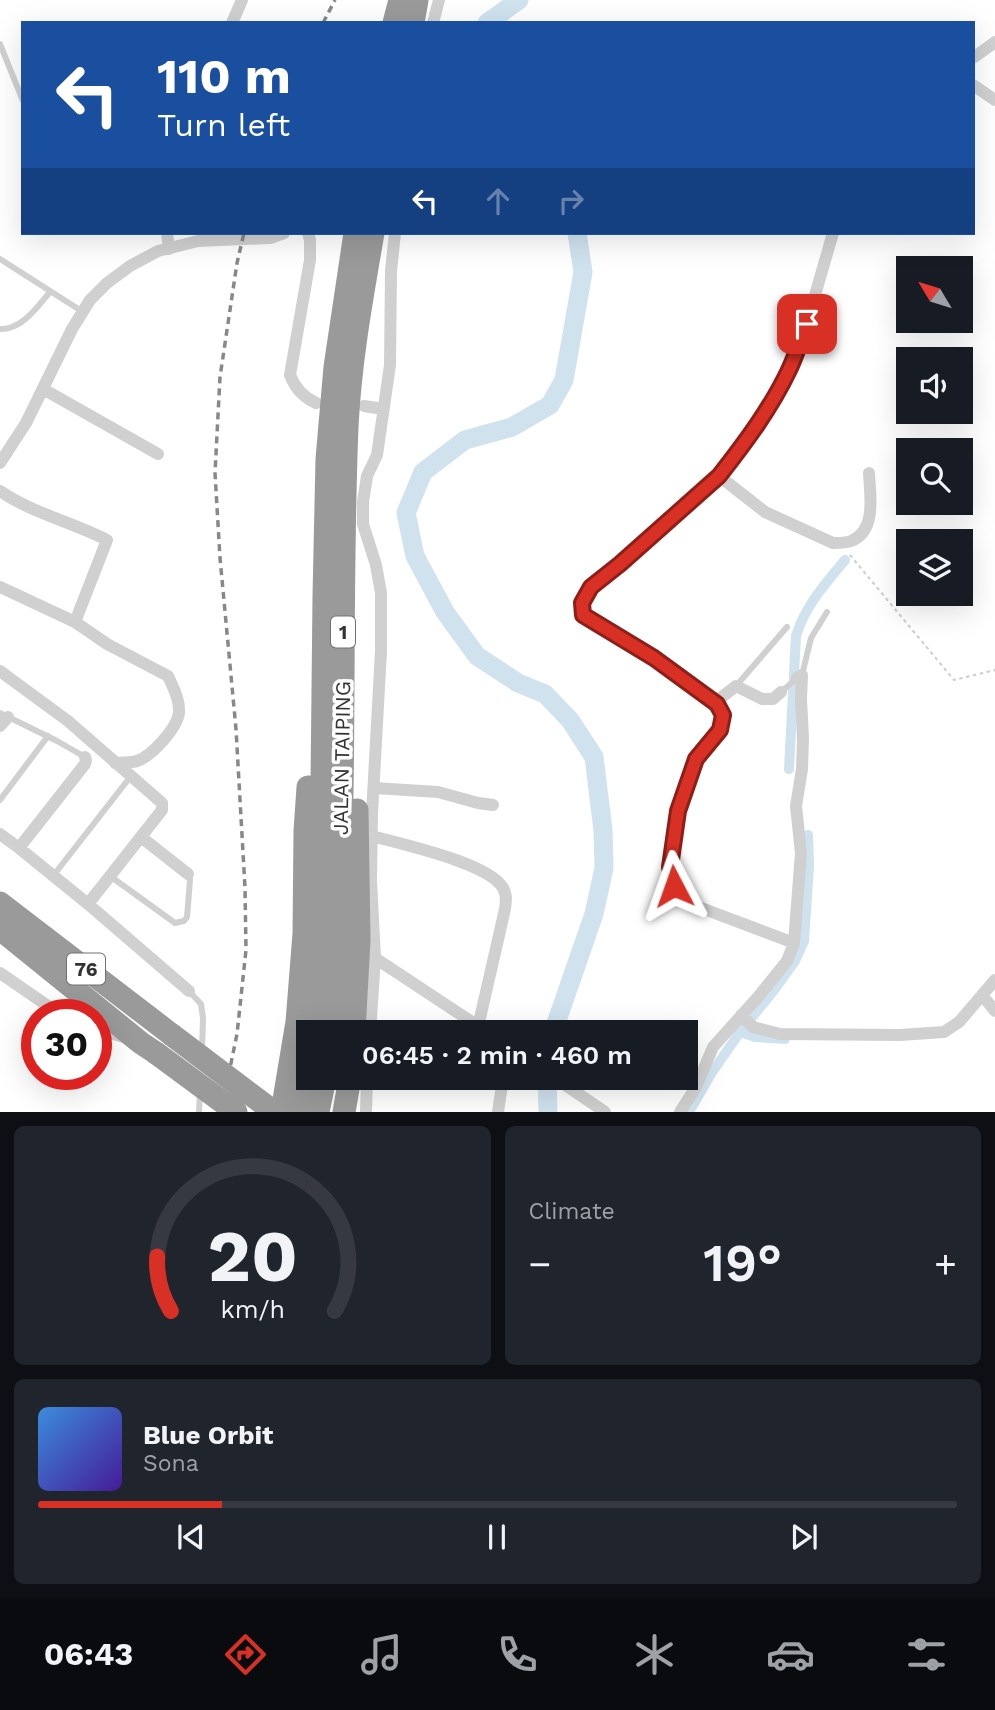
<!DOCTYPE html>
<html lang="en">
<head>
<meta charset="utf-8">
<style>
  body { margin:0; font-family:"Work Sans",sans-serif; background:#20242c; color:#f1f3f6; height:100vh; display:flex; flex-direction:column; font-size:26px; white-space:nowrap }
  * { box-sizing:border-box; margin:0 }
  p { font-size:23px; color:#9ea1a6 }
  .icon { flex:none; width:38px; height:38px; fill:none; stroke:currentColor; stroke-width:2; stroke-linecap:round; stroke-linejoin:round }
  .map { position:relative; height:1112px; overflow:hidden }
  .drawer { display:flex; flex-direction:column; gap:14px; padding:14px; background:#0d0f14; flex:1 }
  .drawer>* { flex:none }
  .hud { position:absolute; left:21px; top:21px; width:954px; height:214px; border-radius:0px; box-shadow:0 7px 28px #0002; background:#1a4fa0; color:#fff; overflow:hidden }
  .needle { width:46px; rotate:308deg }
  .fabs { position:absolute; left:896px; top:256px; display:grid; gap:14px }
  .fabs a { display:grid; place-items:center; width:77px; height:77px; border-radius:0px; background:#171b24; box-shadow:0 7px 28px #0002; font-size:35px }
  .speed { position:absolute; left:21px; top:999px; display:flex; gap:14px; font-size:35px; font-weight:700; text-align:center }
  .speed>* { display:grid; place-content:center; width:91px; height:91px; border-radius:50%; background:#171b24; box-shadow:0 7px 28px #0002; line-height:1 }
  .speed .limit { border:10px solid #d22; background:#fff; color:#111 }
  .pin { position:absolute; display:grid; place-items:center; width:60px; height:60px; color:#fff; margin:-30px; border-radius:14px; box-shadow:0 4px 10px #0006 }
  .me { position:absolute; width:77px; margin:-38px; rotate:356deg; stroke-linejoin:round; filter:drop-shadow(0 0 5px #0008) }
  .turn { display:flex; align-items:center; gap:24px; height:147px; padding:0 21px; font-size:32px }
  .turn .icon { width:91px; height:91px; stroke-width:2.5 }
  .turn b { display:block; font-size:49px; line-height:60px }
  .lanes { display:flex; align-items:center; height:66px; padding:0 21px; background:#0003; justify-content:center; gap:35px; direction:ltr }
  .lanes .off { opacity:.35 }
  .big { font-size:52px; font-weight:600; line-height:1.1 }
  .drawer .tile { flex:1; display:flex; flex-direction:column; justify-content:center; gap:10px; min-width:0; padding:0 24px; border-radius:10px; background:#20242c }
  .drawer .dial { align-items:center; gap:0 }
  .dial svg { height:182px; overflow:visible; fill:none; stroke:#363941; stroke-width:7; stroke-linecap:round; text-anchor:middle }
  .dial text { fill:#f1f3f6; stroke:none }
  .song { display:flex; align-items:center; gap:21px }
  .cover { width:84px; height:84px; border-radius:10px; background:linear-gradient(135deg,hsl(210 70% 55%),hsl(260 70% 35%)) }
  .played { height:7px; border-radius:4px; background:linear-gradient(90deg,#d93025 20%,#363941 20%) }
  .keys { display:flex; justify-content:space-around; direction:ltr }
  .heat { display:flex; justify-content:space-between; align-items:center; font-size:38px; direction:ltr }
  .drawer .tiles { flex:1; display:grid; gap:14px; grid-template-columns:1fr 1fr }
  .tile:last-child { grid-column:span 2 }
  .trip { position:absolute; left:296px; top:1020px; width:402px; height:70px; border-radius:0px; background:#171b24; box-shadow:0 7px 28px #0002; font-weight:600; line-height:70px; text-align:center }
  .dock { display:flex; height:112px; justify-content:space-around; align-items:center; background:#090b0e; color:#9ea1a6 }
  .dock .icon { width:49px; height:49px }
  .dock .current { color:#d93025 }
  .dock b { font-size:32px; color:#f1f3f6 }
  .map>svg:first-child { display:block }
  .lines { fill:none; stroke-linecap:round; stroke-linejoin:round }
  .canal { stroke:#cfe2ee; stroke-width:10 }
  .river { stroke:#cfe2ee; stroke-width:19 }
  .path { stroke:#cdcdcd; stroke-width:2; stroke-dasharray:3.5 3.5; stroke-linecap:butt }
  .lane { stroke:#d0d0d0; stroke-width:6 }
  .street { stroke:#d0d0d0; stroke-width:12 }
  .highway { stroke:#9a9a9a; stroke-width:23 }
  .rail { stroke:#888; stroke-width:3.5; stroke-dasharray:7 5; stroke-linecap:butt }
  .highway-bridge { stroke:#9a9a9a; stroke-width:23 }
  .route-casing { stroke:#8d1f18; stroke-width:18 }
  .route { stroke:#d93025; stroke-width:12 }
  .labels { text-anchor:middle; stroke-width:7; stroke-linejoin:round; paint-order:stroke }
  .shield { fill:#fff; stroke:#707070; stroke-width:2 }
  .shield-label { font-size:19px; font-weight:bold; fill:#333 }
  .street-label { font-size:21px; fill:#333; stroke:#fff }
</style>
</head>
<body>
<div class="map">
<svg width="995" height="1112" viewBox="0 0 995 1112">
  <rect width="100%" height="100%" fill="#fff"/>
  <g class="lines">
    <path class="canal" d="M 789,769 L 796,636 C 805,606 825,584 845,560
      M 740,1032 L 755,1037 L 785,1039
      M 689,1112 L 711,1074 L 740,1032 L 774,990 L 795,961 L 804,941 L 809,866 L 808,835"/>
    <path class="river" d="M 487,23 L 519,0
      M 553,1032 L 594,914 L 604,868 L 603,830 L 594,757 L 570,720 L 545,694 L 518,683 L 477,656 L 445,612 L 415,556 L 406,513 L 423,472 L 465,440 L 512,427 L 550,405 L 564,380 L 583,272 L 577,233
      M 547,1078 L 548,1112"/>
    <path class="path" d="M 850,555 L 954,680 L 995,670"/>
    <path class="lane" d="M 0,44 L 23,101
      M 0,259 L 83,312
      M 0,329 C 22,330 38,306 50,292
      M 802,675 L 811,638 L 827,612
      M 736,686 L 787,627
      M 781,692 L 797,678
      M 0,713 L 57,741 L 85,757
      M 0,800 L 48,736
      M 53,876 L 131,776
      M 110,876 L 175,923 L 184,921 L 187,917 L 190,880 L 188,874
      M 189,991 L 201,1004 L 203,1018 L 202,1051
      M 199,1112 L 200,1093"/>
    <path class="street" d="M 232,23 L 242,0
      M 433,23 L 439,0
      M 973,58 L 995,42
      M 973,85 L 995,100
      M 167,233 L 169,249
      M 308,233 L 310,240 L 310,260 L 290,375 C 295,388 303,397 316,403
      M 43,389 L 158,454
      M 364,406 L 383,409
      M 0,463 L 26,423 L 72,329 L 90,300 L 107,283 L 130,266 L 158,251 L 198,241 L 270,238 L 284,233
      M 719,476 L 765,512 L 833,543 C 839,543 846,543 851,541 C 877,531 870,495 869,473
      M 0,491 C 32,513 72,522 107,540 L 75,622 L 107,644 L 168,676 C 173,687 180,700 179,713 C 177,728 152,756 137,761 C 131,763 122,762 115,763
      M 0,587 L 75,622
      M 0,671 L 68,721 L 162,803 L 162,810 L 88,904
      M 781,692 L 773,699 L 762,699 L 736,686 L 722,697 L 717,704 L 723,715 L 720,730 L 696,759 L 678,811 L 670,867 L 674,886 L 696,906 L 794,943
      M 717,704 L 654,658 L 583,615 L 582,603 L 591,587 L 620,563 L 719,476 L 772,402 L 790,368 L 807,323 L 833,233
      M 0,726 L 8,717
      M 374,788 L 438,792 L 478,803 L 493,805
      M 0,834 L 19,848 L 88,904 L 189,991
      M 372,836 C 401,844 489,863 503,888 C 507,895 506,902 505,909 L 478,1027
      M 141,837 L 188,874
      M 19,848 L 85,764 L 86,760 L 85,757
      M 375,958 L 487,1032
      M 0,973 L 61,1015
      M 982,995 L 995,1011
      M 741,1015 L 753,1027 L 780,1034 L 900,1035 L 944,1032 L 959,1022 L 995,980
      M 96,1029 L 127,1038
      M 370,1032 L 375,958 L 371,880 L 372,814 L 381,651 L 381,593 L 376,565 L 363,524 L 363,502 L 367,476 L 377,455 L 390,365 L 391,271 L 395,233
      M 555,1078 L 605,1112
      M 366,1112 L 367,1078
      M 498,1112 L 503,1078
      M 680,1112 L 696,1087 L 713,1047 L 758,997 L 787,961 L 794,943 L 801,853 L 796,806 L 802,769 L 803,738 L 801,699 L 802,675 L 797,678"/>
    <path class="highway" d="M 394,23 L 400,0
      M 413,23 L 417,0
      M 0,903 L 172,1035
      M 0,929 L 141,1043 L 156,1053
      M 314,1032 L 320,972 L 324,596 L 327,459 L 335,367 L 355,233
      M 331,1032 C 343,953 340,874 342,794 C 344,672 342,549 347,427 C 350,362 362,297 373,233
      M 354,1032 L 359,940 L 357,810
      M 282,1112 L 297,1022 L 304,934 L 305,831 L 308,787
      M 298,1112 L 308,1071
      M 318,1112 L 325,1078
      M 344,1112 L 350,1078"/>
    <path class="rail" d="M 323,23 L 335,0
      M 221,1112 L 237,1034 L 246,950 L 245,888 L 236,729 L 220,558 L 215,473 L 220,377 L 237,263 L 244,233"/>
    <path class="highway-bridge" d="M 172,1035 L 274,1112
      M 156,1053 L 236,1112"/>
  </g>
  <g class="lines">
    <g class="route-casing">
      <path id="route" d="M 674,886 L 670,867 L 678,811 L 696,759 L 720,730 L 723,715 L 717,704 L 654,658 L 583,615 L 582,603 L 591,587 L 620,564 L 719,476 C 745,443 771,408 789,370 C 796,355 801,339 807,324"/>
    </g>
    <use href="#route" class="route"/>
  </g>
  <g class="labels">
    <g class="shield">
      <rect x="331" y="616.5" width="24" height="31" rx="5"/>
      <rect x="67" y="953.5" width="38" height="31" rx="5"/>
    </g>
    <g class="shield-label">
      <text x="343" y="639">1</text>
      <text x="86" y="976">76</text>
    </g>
    <g class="street-label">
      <text transform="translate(342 758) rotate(-89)" y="7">JALAN TAIPING</text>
    </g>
  </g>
</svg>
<div class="fabs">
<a><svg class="needle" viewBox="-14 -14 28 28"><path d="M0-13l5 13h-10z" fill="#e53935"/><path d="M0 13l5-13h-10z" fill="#9ea1a6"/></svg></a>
<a><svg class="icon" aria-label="sound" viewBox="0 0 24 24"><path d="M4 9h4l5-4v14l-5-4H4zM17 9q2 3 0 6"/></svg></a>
<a><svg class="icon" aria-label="search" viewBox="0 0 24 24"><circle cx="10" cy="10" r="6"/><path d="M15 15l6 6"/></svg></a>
<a><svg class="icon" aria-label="layers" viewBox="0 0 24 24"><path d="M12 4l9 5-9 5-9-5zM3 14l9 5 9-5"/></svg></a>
</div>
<div class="speed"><div class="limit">30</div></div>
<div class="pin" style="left:807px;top:324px;background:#d93025"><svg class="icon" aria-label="arrive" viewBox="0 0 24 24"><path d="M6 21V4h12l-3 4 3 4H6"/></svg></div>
<svg class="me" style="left:674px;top:886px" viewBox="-20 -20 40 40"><path d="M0-17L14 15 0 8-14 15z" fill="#d93025" stroke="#fff" stroke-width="4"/></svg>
<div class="trip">06:45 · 2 min · 460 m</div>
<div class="hud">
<div class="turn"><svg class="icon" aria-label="left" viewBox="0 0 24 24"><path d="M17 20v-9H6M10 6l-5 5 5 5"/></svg><div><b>110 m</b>Turn left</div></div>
<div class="lanes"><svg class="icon" aria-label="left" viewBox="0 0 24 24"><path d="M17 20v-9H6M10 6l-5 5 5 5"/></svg><svg class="icon off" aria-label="ahead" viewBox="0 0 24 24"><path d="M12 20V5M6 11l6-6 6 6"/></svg><svg class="icon off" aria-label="right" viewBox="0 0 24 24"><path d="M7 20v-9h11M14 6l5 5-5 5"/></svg></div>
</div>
</div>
<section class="drawer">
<div class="tiles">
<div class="tile dial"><svg viewBox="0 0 100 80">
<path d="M14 69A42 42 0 1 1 86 69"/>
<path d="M14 69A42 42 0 0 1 8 45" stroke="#d93025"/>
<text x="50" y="56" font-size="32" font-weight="700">20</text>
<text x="50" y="72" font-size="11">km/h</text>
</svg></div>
<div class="tile"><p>Climate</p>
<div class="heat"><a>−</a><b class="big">19°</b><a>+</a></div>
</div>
<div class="tile">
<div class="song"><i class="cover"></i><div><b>Blue Orbit</b><p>Sona</p></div></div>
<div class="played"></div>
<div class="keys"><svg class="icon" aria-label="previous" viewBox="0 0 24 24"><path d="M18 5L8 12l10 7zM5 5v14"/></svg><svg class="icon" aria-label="pause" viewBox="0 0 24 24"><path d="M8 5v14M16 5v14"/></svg><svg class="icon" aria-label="next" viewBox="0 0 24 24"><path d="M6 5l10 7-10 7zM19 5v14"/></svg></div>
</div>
</div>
</section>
<nav class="dock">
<b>06:43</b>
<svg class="icon current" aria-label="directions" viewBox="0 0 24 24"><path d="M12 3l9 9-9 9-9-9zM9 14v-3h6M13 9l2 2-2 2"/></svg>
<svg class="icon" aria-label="music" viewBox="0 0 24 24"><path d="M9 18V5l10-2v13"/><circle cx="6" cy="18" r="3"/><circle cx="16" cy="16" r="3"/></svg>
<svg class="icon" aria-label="phone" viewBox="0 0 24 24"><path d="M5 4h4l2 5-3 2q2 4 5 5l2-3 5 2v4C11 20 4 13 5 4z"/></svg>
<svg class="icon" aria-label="climate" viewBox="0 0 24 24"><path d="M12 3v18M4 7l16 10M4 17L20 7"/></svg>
<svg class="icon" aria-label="car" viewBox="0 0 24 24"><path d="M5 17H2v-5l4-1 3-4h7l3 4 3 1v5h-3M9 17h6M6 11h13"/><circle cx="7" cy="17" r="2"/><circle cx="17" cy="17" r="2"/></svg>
<svg class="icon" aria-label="filters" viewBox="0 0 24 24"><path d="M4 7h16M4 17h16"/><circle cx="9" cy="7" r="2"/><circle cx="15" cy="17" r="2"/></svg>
</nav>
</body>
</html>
